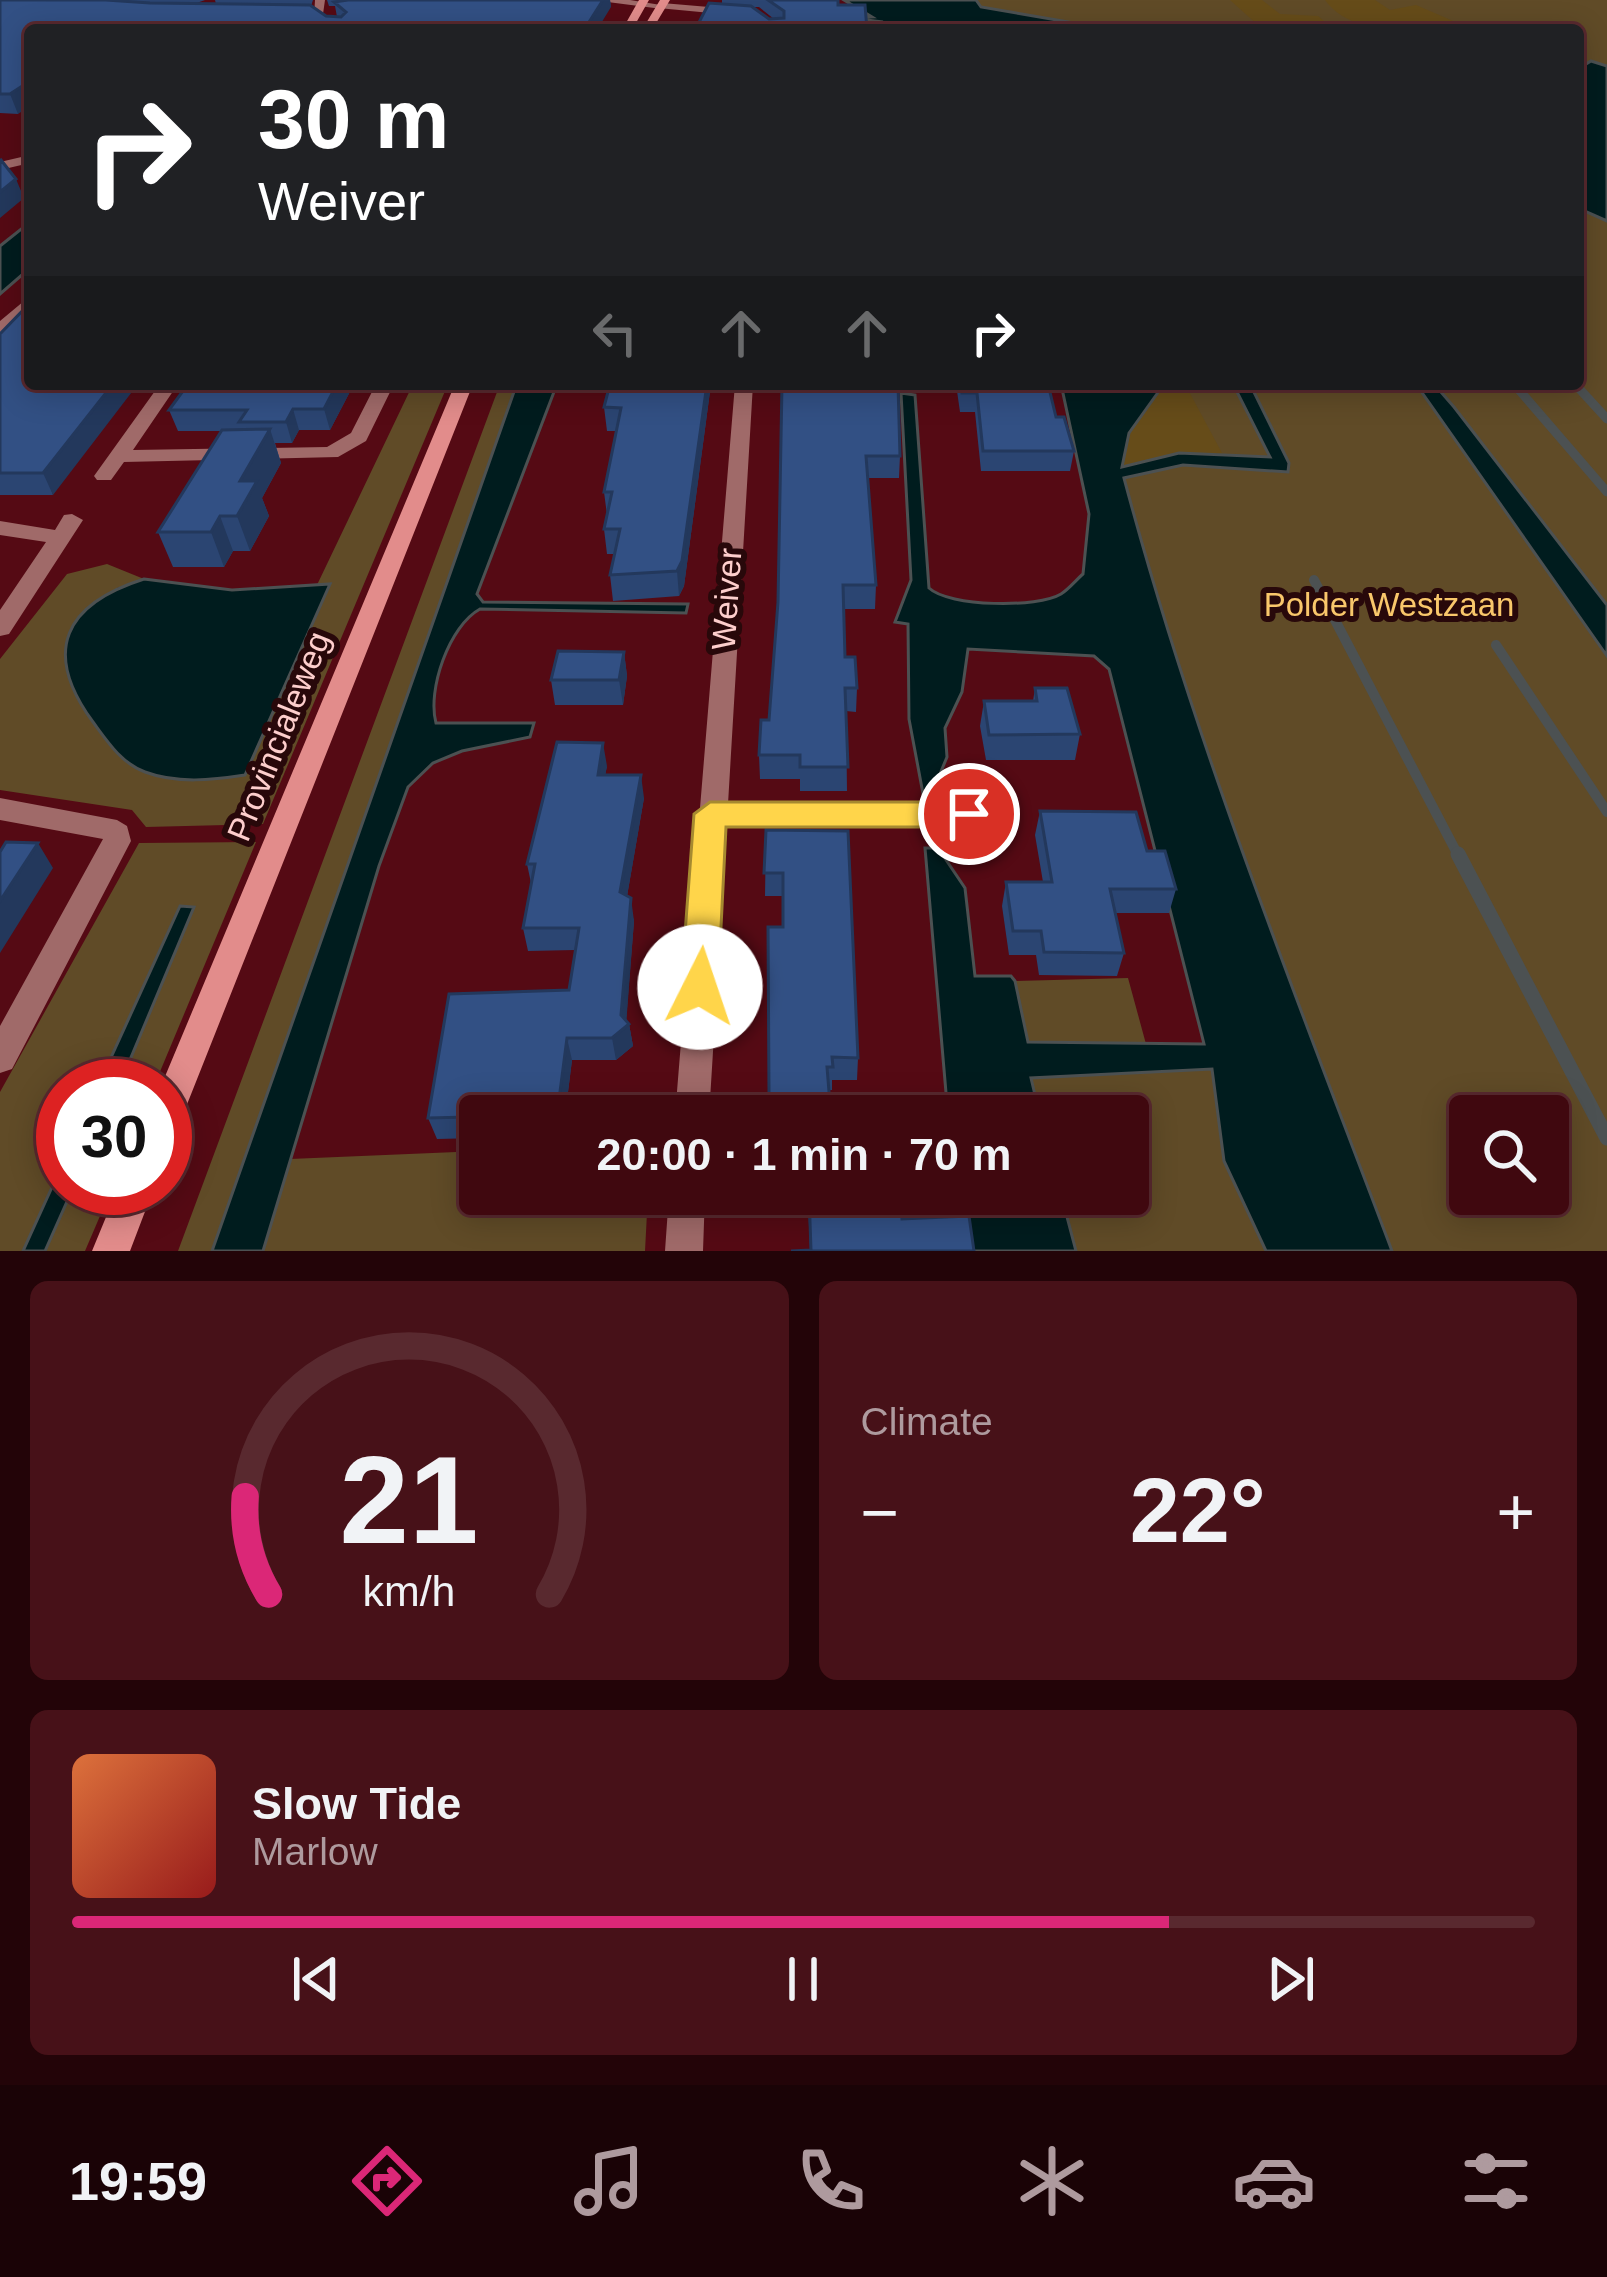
<!DOCTYPE html>
<html lang="en">
<head>
<meta charset="utf-8">
<style>
  body { margin:0; font-family:Arial,sans-serif; background:#471118; color:#f1f3f6; height:100vh; display:flex; flex-direction:column; font-size:45px; white-space:nowrap }
  * { box-sizing:border-box; margin:0 }
  p { font-size:39px; color:#ae9a9e }
  .icon { flex:none; width:66px; height:66px; fill:none; stroke:currentColor; stroke-width:2; stroke-linecap:round; stroke-linejoin:round }
  .map { position:relative; height:1251px; overflow:hidden }
  .panel { display:flex; flex-direction:column; gap:30px; padding:30px; background:#230408; flex:1 }
  .panel>* { flex:none }
  .top-card { position:absolute; left:24px; top:24px; width:1560px; height:366px; border-radius:12px; box-shadow:0 6px 30px #0003,0 0 0 3px #59292f; background:#202124; color:#fff; overflow:hidden }
  .controls { position:absolute; left:1449px; top:1095px; display:grid; gap:24px }
  .controls a { display:grid; place-items:center; width:120px; height:120px; border-radius:12px; background:#40080f; box-shadow:0 6px 30px #0003,0 0 0 3px #59292f; font-size:60px }
  .speed { position:absolute; left:36px; top:1059px; display:flex; gap:24px; font-size:60px; font-weight:700; text-align:center }
  .speed>* { display:grid; place-content:center; width:156px; height:156px; border-radius:50%; background:#40080f; box-shadow:0 6px 30px #0003,0 0 0 3px #59292f; line-height:1 }
  .speed .limit { border:18px solid #d22; background:#fff; color:#111 }
  .pin { position:absolute; display:grid; place-items:center; width:102px; height:102px; color:#fff; margin:-51px; border:6px solid #fff; border-radius:50%; box-shadow:0 3px 12px #0007 }
  .me { position:absolute; width:132px; margin:-66px; rotate:4deg; stroke-linejoin:round; filter:drop-shadow(0 0 9px #0008) }
  .turn { display:flex; align-items:center; gap:42px; height:252px; padding:0 36px; font-size:54px }
  .turn .icon { width:156px; height:156px; stroke-width:2.5 }
  .turn b { display:block; font-size:84px; line-height:102px }
  .lanes { display:flex; align-items:center; height:114px; padding:0 36px; background:#0003; justify-content:center; gap:60px; direction:ltr }
  .lanes .off { opacity:.35 }
  .big { font-size:90px; font-weight:800; line-height:1.1 }
  .panel .card { flex:1; display:flex; flex-direction:column; justify-content:center; gap:18px; min-width:0; padding:0 42px; border-radius:18px; background:#471118 }
  .panel .dial { align-items:center; gap:0 }
  .dial svg { height:312px; overflow:visible; fill:none; stroke:#59292f; stroke-width:7; stroke-linecap:round; text-anchor:middle }
  .dial text { fill:#f1f3f6; stroke:none }
  .song { display:flex; align-items:center; gap:36px }
  .cover { width:144px; height:144px; border-radius:18px; background:linear-gradient(135deg,hsl(20 70% 55%),hsl(0 70% 35%)) }
  .played { height:12px; border-radius:6px; background:linear-gradient(90deg,#db2777 75%,#59292f 75%) }
  .keys { display:flex; justify-content:space-around; direction:ltr }
  .heat { display:flex; justify-content:space-between; align-items:center; font-size:66px; direction:ltr }
  .panel .tiles { flex:1; display:grid; gap:30px; grid-template-columns:1fr 1fr }
  .card:last-child { grid-column:span 2 }
  .trip { position:absolute; left:459px; top:1095px; width:690px; height:120px; border-radius:12px; background:#40080f; box-shadow:0 6px 30px #0003,0 0 0 3px #59292f; font-weight:800; line-height:120px; text-align:center }
  .menu { display:flex; height:192px; justify-content:space-around; align-items:center; background:#1a0306; color:#ae9a9e }
  .menu .icon { width:84px; height:84px }
  .menu .on { color:#db2777 }
  .menu b { font-size:54px; color:#f1f3f6 }
  .map>svg:first-child { display:block }
  .green { fill:#604b27; fill-rule:evenodd }
  .forest { fill:#664c19 }
  .water { fill:#001c1e; stroke:#4c5152; stroke-width:3 }
  .lines { fill:none; stroke-linecap:round; stroke-linejoin:round }
  .stream-far2 { stroke:#4c5152; stroke-width:9 }
  .stream-far1 { stroke:#4c5152; stroke-width:10 }
  .stream { stroke:#4c5152; stroke-width:15 }
  .minor { fill:#a06a69; fill-rule:evenodd }
  .tertiary { fill:#a06a69; fill-rule:evenodd }
  .secondary { fill:#e28c8b; fill-rule:evenodd }
  .wall { fill:#2b4572; fill-rule:evenodd }
  .shaded-wall { fill:#23385c }
  .building { fill:#325084; stroke:#23385c; stroke-width:3 }
  .route { fill:#ffd54a; stroke:#a68a30; stroke-width:3 }
  .labels { text-anchor:middle; stroke-width:12; stroke-linejoin:round; paint-order:stroke }
  .street-label { font-size:33px; fill:#fdcecc; stroke:#28080a }
  .park-label { font-size:33px; fill:#f9c76b; stroke:#28080a }
</style>
</head>
<body>
<div class="map">
<svg width="1607" height="1251" viewBox="0 0 1607 1251">
  <rect width="100%" height="100%" fill="#550a14"/>
  <path class="green" d="M 912,0 L 1607,0 L 1607,1251 L 1392,1251 L 1208,760 L 1143,559 L 1111,428 L 1140,384 L 1578,384 L 1578,30 L 963,30 ZM 1470,1116 L 1548,1116 L 1548,1194 L 1470,1194 Z
    M 413,384 L 448,384 L 263,824 L 146,827 L 132,810 L 0,790 L 0,659 L 67,574 L 107,564 L 144,579 L 117,588 L 186,780 L 245,774 L 329,584 L 317,585 Z
    M 500,384 L 517,384 L 215,1251 L 178,1251 Z
    M 256,842 L 154,1086 L 119,1086 L 179,906 L 98,1086 L 63,1086 L 63,1163 L 23,1251 L 0,1251 L 0,1092 L 139,843 Z
    M 1128,978 L 1146,1044 L 1028,1042 L 1015,981 Z
    M 1213,1068 L 1224,1161 L 1266,1251 L 1076,1251 L 1061,1194 L 1128,1194 L 1128,1116 L 1040,1116 L 1030,1078 Z
    M 480,1151 L 480,1194 L 648,1194 L 645,1251 L 263,1251 L 290,1159 Z
    M 73,1188 L 112,1188 L 85,1251 L 45,1251 Z"/>
  <path class="forest" d="M 1230,0 L 1262,0 L 1280,14 L 1318,16 L 1330,26 L 1259,26 Z
    M 1325,0 L 1375,0 L 1390,10 L 1416,5 L 1453,21 L 1453,29 C 1410,32 1350,35 1325,0 Z
    M 1164,384 L 1185,384 L 1223,455 L 1179,453 L 1121,467 L 1129,433 Z"/>
  <path class="water" d="M 844,0 L 976,0 L 981,7 L 1115,30 L 857,30 L 856,23 L 883,22 L 850,18 L 872,17 Z
    M 1591,61 L 1607,66 L 1607,221 L 1578,208 L 1578,69 Z
    M 30,222 L 30,268 L 0,294 L 0,246 Z
    M 557,384 L 477,594 L 483,602 L 688,604 L 686,613 L 480,609 C 449,626 427,690 436,723 L 534,723 L 530,737 L 462,751 L 433,763 L 408,787 L 379,866 L 263,1251 L 212,1251 L 516,386 Z
    M 1061,384 L 1164,384 L 1129,433 L 1122,467 L 1179,453 L 1270,457 L 1233,384 L 1250,384 L 1289,463 L 1288,472 L 1183,465 L 1124,478 C 1194,742 1296,996 1392,1251 L 1266,1251 L 1224,1161 L 1212,1069 L 1031,1078 L 1040,1116 L 948,1116 L 925,848 L 938,848 L 965,888 L 975,976 L 1011,976 L 1015,981 L 1028,1042 L 1204,1044 L 1109,669 L 1094,656 L 968,649 L 962,692 L 945,728 L 947,757 L 930,798 L 924,799 L 909,719 L 908,624 L 895,622 L 911,580 L 901,393 L 915,395 L 929,588 C 949,607 1038,608 1061,594 C 1069,589 1076,580 1083,574 L 1089,514 Z
    M 1416,384 L 1434,384 L 1454,407 L 1607,605 L 1607,656 Z
    M 144,579 L 232,590 L 330,584 L 245,775 C 213,780 177,784 145,772 C 121,763 107,741 93,722 C 41,651 65,604 144,579 Z
    M 180,906 L 194,907 L 119,1086 L 98,1086 Z
    M 63,1163 L 63,1188 L 73,1188 L 45,1251 L 23,1251 Z
    M 962,1194 L 1061,1194 L 1076,1251 L 973,1251 Z"/>
  <g class="lines">
    <path class="stream-far2" d="M 1514,384 L 1607,492
      M 1575,384 L 1607,419"/>
    <path class="stream-far1" d="M 1314,580 L 1459,857
      M 1496,645 L 1607,812"/>
    <path class="stream" d="M 1458,854 L 1607,1138"/>
    <path class="minor" d="M 315,0 L 325,0 L 323,14 L 345,30 L 333,30 L 314,17 Z
      M 662,3 L 756,11 L 781,30 L 769,30 L 753,17 L 658,8 Z
      M 30,155 L 30,163 L 0,170 L 0,162 Z
      M 30,296 L 30,311 L 0,336 L 0,321 Z
      M 160,384 L 178,384 L 133,450 L 327,447 L 351,433 L 376,384 L 394,384 L 366,441 L 338,457 L 124,462 L 111,480 L 97,480 L 94,476 Z
      M 735,384 L 753,384 L 728,804 L 969,803 L 979,806 L 983,814 L 979,822 L 969,825 L 727,826 L 709,1116 L 675,1116 L 699,820 L 696,815 L 700,808 Z
      M 72,514 L 83,520 L 9,634 L 0,636 L 0,610 L 46,542 L 0,535 L 0,521 L 55,530 L 64,515 Z
      M 0,798 L 117,820 L 127,826 L 131,841 L 12,1069 L 0,1073 L 0,1026 L 103,839 L 0,820 Z
      M 669,1194 L 705,1194 L 703,1251 L 665,1251 Z"/>
    <path class="tertiary" d="M 592,0 L 630,0 L 667,6 L 662,9 Z"/>
    <path class="secondary" d="M 639,0 L 649,0 L 632,30 L 622,30 Z
      M 660,0 L 670,0 L 652,30 L 642,30 Z
      M 455,384 L 473,384 L 182,1117 L 177,1129 L 165,1134 L 165,1086 L 161,1086 Z
      M 118,1188 L 154,1188 L 130,1251 L 92,1251 Z"/>
  </g>
  <path class="wall" d="M 0,0 L 205,0 L 194,4 L 216,4 L 215,0 L 313,0 L 311,6 L 326,16 L 337,17 L 335,6 L 329,6 L 327,0 L 610,0 L 611,7 L 30,30 L 18,114 L 0,113 Z
    M 722,0 L 838,0 L 838,5 L 867,30 L 695,30 L 722,4 ZM 751,7 L 759,7 L 774,19 L 769,19 Z
    M 0,334 L 53,495 L 0,495 Z
    M 188,384 L 354,384 L 330,430 L 299,430 L 292,443 L 275,443 L 281,463 L 262,498 L 269,516 L 250,551 L 233,551 L 224,567 L 173,567 L 158,532 L 221,431 L 178,431 L 169,410 Z
    M 610,384 L 711,384 L 684,586 L 679,596 L 613,601 L 610,575 L 614,554 L 607,554 L 604,529 L 607,515 L 604,492 L 616,431 L 607,431 L 604,407 Z
    M 782,384 L 900,456 L 899,478 L 867,478 L 876,585 L 875,609 L 844,609 L 845,657 L 857,688 L 856,712 L 846,711 L 847,791 L 800,791 L 800,779 L 760,779 L 759,755 L 769,720 L 778,602 Z
    M 956,384 L 1048,384 L 1056,417 L 1074,451 L 1070,471 L 981,471 L 975,412 L 960,412 Z
    M 624,652 L 627,676 L 623,705 L 555,705 L 551,680 Z
    M 1035,688 L 1080,734 L 1075,760 L 986,760 L 980,726 L 984,701 L 1033,701 Z
    M 607,766 L 605,775 L 644,798 L 627,896 L 634,921 L 626,1021 L 629,1024 L 633,1046 L 616,1060 L 572,1060 L 565,1116 L 480,1116 L 480,1138 L 437,1139 L 428,1118 L 569,990 L 575,950 L 528,951 L 523,928 L 531,883 L 527,864 Z
    M 1040,811 L 1147,851 L 1176,889 L 1169,913 L 1115,913 L 1124,953 L 1117,976 L 1039,975 L 1036,955 L 1009,955 L 1002,906 L 1006,882 L 1043,882 L 1035,835 Z
    M 766,830 L 858,1058 L 857,1080 L 832,1080 L 832,1090 L 769,1094 L 783,927 L 783,896 L 765,896 Z
    M 752,1194 L 900,1194 L 810,1250 L 808,1204 L 753,1207 Z"/>
  <path class="shaded-wall" d="M 603,0 L 610,0 L 611,7 L 597,30 L 584,30 Z
    M 30,81 L 30,106 L 18,114 L 10,94 Z
    M 16,179 L 24,198 L 0,218 L 0,192 Z
    M 113,384 L 138,384 L 53,495 L 43,473 Z
    M 337,384 L 354,384 L 330,430 L 324,409 Z
    M 707,384 L 711,384 L 684,586 L 679,596 L 677,571 Z
    M 293,409 L 299,430 L 292,443 L 286,422 Z
    M 270,429 L 281,463 L 262,498 L 269,516 L 250,551 L 237,516 L 240,481 Z
    M 220,516 L 233,551 L 224,567 L 211,532 Z
    M 624,652 L 627,676 L 623,705 L 619,680 Z
    M 603,743 L 607,766 L 601,798 L 598,775 Z
    M 641,775 L 644,798 L 624,914 L 620,892 Z
    M 38,843 L 53,868 L 0,953 L 0,901 Z
    M 631,898 L 634,921 L 626,1026 L 629,1024 L 633,1046 L 616,1060 L 612,1038 L 621,1015 Z
    M 567,1038 L 572,1060 L 565,1116 L 557,1116 Z"/>
  <path class="building" d="M 0,0 L 106,0 L 150,3 L 310,5 L 326,16 L 341,17 L 346,12 L 334,2 L 348,0 L 603,0 L 584,30 L 30,30 L 30,81 L 10,94 L 0,94 Z
    M 768,0 L 838,0 L 838,5 L 865,5 L 867,30 L 695,30 L 709,3 L 751,6 L 769,19 L 784,18 L 784,11 Z
    M 1,160 L 16,179 L 0,192 L 0,161 Z
    M 30,303 L 30,384 L 113,384 L 43,473 L 0,473 L 0,334 Z
    M 188,384 L 337,384 L 324,409 L 293,409 L 286,422 L 239,422 L 247,410 L 169,410 Z
    M 610,384 L 707,384 L 682,561 L 677,571 L 610,575 L 620,529 L 604,529 L 612,492 L 604,492 L 621,408 L 604,407 Z
    M 782,384 L 898,384 L 900,456 L 866,456 L 876,585 L 843,585 L 845,657 L 855,657 L 857,688 L 845,688 L 848,767 L 800,767 L 800,755 L 759,755 L 761,720 L 769,720 L 778,602 Z
    M 961,384 L 1048,384 L 1056,417 L 1064,417 L 1074,451 L 983,451 L 977,393 L 962,393 Z
    M 270,429 L 240,481 L 257,481 L 237,516 L 220,516 L 211,532 L 158,532 L 222,430 Z
    M 558,651 L 624,652 L 619,680 L 551,680 Z
    M 1035,688 L 1067,688 L 1080,734 L 989,735 L 984,701 L 1037,701 Z
    M 557,742 L 603,743 L 598,775 L 641,775 L 620,892 L 631,898 L 621,1015 L 629,1024 L 612,1038 L 567,1038 L 557,1115 L 428,1118 L 449,994 L 569,990 L 579,928 L 523,928 L 535,864 L 527,864 Z
    M 1040,811 L 1136,812 L 1147,851 L 1165,851 L 1176,889 L 1110,889 L 1124,953 L 1044,952 L 1041,931 L 1013,931 L 1006,882 L 1052,882 Z
    M 766,830 L 848,831 L 858,1058 L 832,1057 L 833,1067 L 827,1067 L 831,1116 L 750,1116 L 750,1099 L 769,1094 L 768,927 L 783,927 L 783,873 L 764,873 Z
    M 6,842 L 38,843 L 0,901 L 0,852 Z
    M 809,1194 L 900,1194 L 902,1219 L 969,1216 L 974,1251 L 791,1251 L 811,1250 Z"/>
  <path class="route" d="M 710,802 L 969,802 L 985,814 L 969,827 L 726,827 L 718,987 L 712,998 L 700,1003 L 687,998 L 681,987 L 694,814 Z"/>
  <g class="labels">
    <g class="street-label">
      <text transform="translate(726 599) rotate(-86)" y="12">Weiver</text>
      <text transform="translate(278 736) rotate(-68)" y="12">Provincialeweg</text>
    </g>
    <g class="park-label">
      <text x="1389" y="616">Polder Westzaan</text>
    </g>
  </g>
</svg>
<div class="controls">
<a><svg class="icon" aria-label="search" viewBox="0 0 24 24"><circle cx="10" cy="10" r="6"/><path d="M15 15l6 6"/></svg></a>
</div>
<div class="speed"><div class="limit">30</div></div>
<div class="pin" style="left:969px;top:814px;background:#d93025"><svg class="icon" aria-label="arrive" viewBox="0 0 24 24"><path d="M6 21V4h12l-3 4 3 4H6"/></svg></div>
<svg class="me" style="left:700px;top:987px" viewBox="-20 -20 40 40"><circle r="19" fill="#fff"/><path d="M0-13L10 11 0 6-10 11z" fill="#ffd54a"/></svg>
<div class="trip">20:00 · 1 min · 70 m</div>
<div class="top-card">
<div class="turn"><svg class="icon" aria-label="right" viewBox="0 0 24 24"><path d="M7 20v-9h11M14 6l5 5-5 5"/></svg><div><b>30 m</b>Weiver</div></div>
<div class="lanes"><svg class="icon off" aria-label="left" viewBox="0 0 24 24"><path d="M17 20v-9H6M10 6l-5 5 5 5"/></svg><svg class="icon off" aria-label="ahead" viewBox="0 0 24 24"><path d="M12 20V5M6 11l6-6 6 6"/></svg><svg class="icon off" aria-label="ahead" viewBox="0 0 24 24"><path d="M12 20V5M6 11l6-6 6 6"/></svg><svg class="icon" aria-label="right" viewBox="0 0 24 24"><path d="M7 20v-9h11M14 6l5 5-5 5"/></svg></div>
</div>
</div>
<section class="panel">
<div class="tiles">
<div class="card dial"><svg viewBox="0 0 100 80">
<path d="M14 69A42 42 0 1 1 86 69"/>
<path d="M14 69A42 42 0 0 1 8 44" stroke="#db2777"/>
<text x="50" y="56" font-size="32" font-weight="700">21</text>
<text x="50" y="72" font-size="11">km/h</text>
</svg></div>
<div class="card"><p>Climate</p>
<div class="heat"><a>−</a><b class="big">22°</b><a>+</a></div>
</div>
<div class="card">
<div class="song"><i class="cover"></i><div><b>Slow Tide</b><p>Marlow</p></div></div>
<div class="played"></div>
<div class="keys"><svg class="icon" aria-label="previous" viewBox="0 0 24 24"><path d="M18 5L8 12l10 7zM5 5v14"/></svg><svg class="icon" aria-label="pause" viewBox="0 0 24 24"><path d="M8 5v14M16 5v14"/></svg><svg class="icon" aria-label="next" viewBox="0 0 24 24"><path d="M6 5l10 7-10 7zM19 5v14"/></svg></div>
</div>
</div>
</section>
<nav class="menu">
<b>19:59</b>
<svg class="icon on" aria-label="directions" viewBox="0 0 24 24"><path d="M12 3l9 9-9 9-9-9zM9 14v-3h6M13 9l2 2-2 2"/></svg>
<svg class="icon" aria-label="music" viewBox="0 0 24 24"><path d="M9 18V5l10-2v13"/><circle cx="6" cy="18" r="3"/><circle cx="16" cy="16" r="3"/></svg>
<svg class="icon" aria-label="phone" viewBox="0 0 24 24"><path d="M5 4h4l2 5-3 2q2 4 5 5l2-3 5 2v4C11 20 4 13 5 4z"/></svg>
<svg class="icon" aria-label="climate" viewBox="0 0 24 24"><path d="M12 3v18M4 7l16 10M4 17L20 7"/></svg>
<svg class="icon" aria-label="car" viewBox="0 0 24 24"><path d="M5 17H2v-5l4-1 3-4h7l3 4 3 1v5h-3M9 17h6M6 11h13"/><circle cx="7" cy="17" r="2"/><circle cx="17" cy="17" r="2"/></svg>
<svg class="icon" aria-label="filters" viewBox="0 0 24 24"><path d="M4 7h16M4 17h16"/><circle cx="9" cy="7" r="2"/><circle cx="15" cy="17" r="2"/></svg>
</nav>
</body>
</html>
